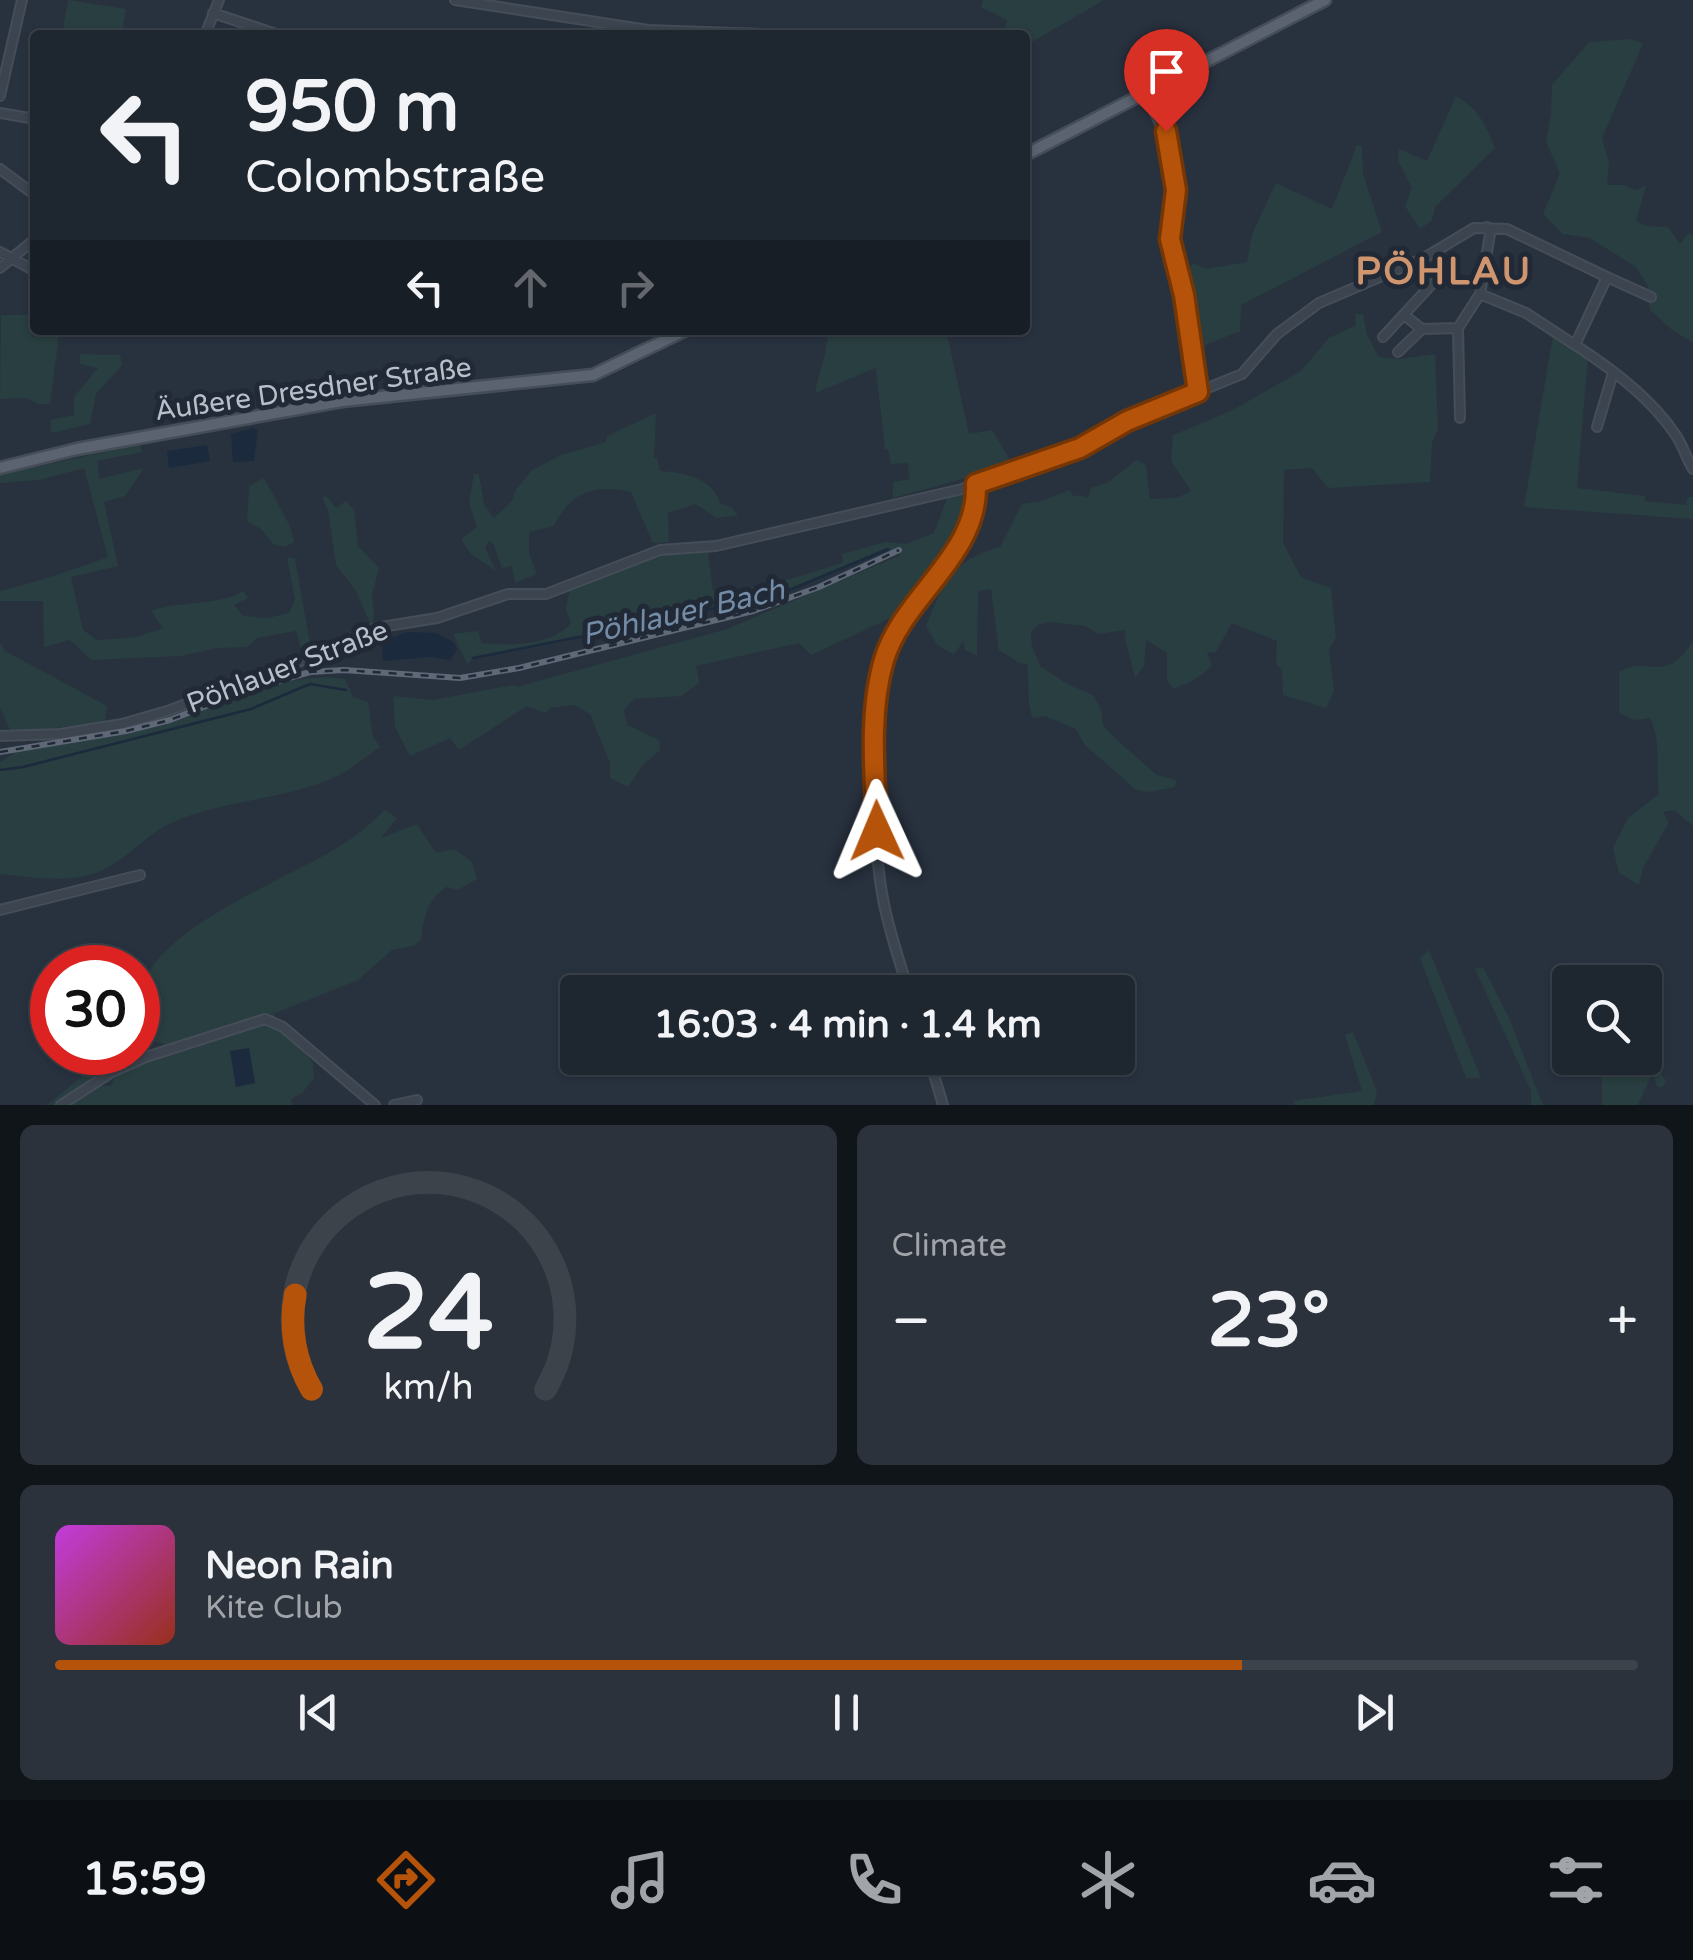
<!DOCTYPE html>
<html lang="en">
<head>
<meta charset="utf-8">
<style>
  body { margin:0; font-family:"Varela Round",sans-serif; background:#2b323b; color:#f1f3f6; height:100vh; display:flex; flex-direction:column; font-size:38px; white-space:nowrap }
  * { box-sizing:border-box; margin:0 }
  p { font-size:32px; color:#a1a5aa }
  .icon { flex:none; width:55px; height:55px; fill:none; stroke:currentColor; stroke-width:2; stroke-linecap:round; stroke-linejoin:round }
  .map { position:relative; height:1105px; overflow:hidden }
  .drawer { display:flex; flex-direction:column; gap:20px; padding:20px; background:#10151a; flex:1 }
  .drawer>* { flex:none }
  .hud { position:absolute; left:30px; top:30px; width:1000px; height:305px; border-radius:10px; box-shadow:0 2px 8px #0004,0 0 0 2px #3c434b; background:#1e262f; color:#f1f3f6; overflow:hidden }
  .controls { position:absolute; left:1552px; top:965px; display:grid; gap:20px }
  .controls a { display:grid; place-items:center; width:110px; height:110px; border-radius:10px; background:#1e262f; box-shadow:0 2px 8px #0004,0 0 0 2px #3c434b; font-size:50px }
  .speed { position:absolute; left:30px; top:945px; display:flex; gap:20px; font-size:50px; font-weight:700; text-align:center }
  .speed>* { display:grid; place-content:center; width:130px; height:130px; border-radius:50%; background:#1e262f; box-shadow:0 2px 8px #0004,0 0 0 2px #3c434b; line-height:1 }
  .speed .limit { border:15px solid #d22; background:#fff; color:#111 }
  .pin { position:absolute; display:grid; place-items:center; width:85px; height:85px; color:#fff; margin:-102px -42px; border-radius:50% 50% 50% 0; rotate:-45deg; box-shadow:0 0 10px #0007 }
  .pin .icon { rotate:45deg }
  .me { position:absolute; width:110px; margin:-55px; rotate:359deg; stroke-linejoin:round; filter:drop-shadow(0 0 8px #0008) }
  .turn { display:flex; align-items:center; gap:35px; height:210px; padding:0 50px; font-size:45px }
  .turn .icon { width:130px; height:130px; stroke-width:2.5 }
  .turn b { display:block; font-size:70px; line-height:85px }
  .lanes { display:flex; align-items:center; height:95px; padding:0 50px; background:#0003; justify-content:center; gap:50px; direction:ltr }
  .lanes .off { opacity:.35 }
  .big { font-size:75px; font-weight:800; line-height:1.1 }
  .drawer .widget { flex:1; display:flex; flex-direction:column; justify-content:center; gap:15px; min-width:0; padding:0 35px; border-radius:15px; background:#2b323b }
  .drawer .dial { align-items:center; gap:0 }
  .dial svg { height:260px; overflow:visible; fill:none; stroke:#3c434b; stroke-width:7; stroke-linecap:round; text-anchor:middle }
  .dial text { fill:#f1f3f6; stroke:none }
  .song { display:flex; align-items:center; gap:30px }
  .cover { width:120px; height:120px; border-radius:15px; background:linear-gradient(135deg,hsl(290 70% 55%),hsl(10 70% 35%)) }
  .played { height:10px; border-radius:5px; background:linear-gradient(90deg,#b45309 75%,#3c434b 75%) }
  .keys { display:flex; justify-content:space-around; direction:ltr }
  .heat { display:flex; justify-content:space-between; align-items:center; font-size:55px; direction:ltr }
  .drawer .tiles { flex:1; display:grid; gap:20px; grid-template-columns:1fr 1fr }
  .widget:last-child { grid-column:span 2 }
  .trip { position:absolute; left:560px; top:975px; width:575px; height:100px; border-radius:10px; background:#1e262f; box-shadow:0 2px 8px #0004,0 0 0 2px #3c434b; font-weight:800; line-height:100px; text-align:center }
  .tabs { display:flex; height:160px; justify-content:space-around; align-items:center; background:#0c0f13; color:#a1a5aa }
  .tabs .icon { width:70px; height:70px }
  .tabs .selected { color:#b45309 }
  .tabs b { font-size:45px; color:#f1f3f6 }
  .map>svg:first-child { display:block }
  .green { fill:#293e40 }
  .water { fill:#1b2a3d }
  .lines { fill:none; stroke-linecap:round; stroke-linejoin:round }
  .stream { stroke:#1b2a3d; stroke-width:2.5 }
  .minor-casing { stroke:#454d58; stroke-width:12 }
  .major-casing { stroke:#454d58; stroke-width:15 }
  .minor { stroke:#3b444f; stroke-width:8 }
  .major { stroke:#5a636f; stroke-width:10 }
  .rail-casing { stroke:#5e6876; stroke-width:6 }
  .rail { stroke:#202935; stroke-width:2.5; stroke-dasharray:8; stroke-linecap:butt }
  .route-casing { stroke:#753606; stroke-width:25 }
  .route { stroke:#b45309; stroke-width:18 }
  .labels { text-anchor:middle; stroke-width:10; stroke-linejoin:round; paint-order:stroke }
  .street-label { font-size:28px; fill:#b8bfca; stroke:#202935 }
  .water-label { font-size:30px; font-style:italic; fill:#748ba6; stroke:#202935 }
  .district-label { font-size:38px; font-weight:bold; letter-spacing:2.5px; fill:#cf956e; stroke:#202935 }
</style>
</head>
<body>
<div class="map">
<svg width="1693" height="1105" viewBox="0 0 1693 1105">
  <rect width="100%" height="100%" fill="#28323f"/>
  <path class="green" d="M 68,0 L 126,9 L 122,35 L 62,35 Z
    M 983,0 L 1104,0 L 1025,46 L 1025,35 L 1002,35 L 1007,20 L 981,7 Z
    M 1631,39 L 1643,44 L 1602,138 L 1609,163 L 1607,185 L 1625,185 L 1635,190 L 1646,186 L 1636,221 L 1647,226 L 1668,227 L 1680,244 L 1689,233 L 1693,235 L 1693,343 L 1672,330 L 1650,310 L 1648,286 L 1636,267 L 1590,238 L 1563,234 L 1543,214 L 1560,173 L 1546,142 L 1551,115 L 1552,85 L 1589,42 Z
    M 1456,96 C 1479,109 1485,124 1495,148 L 1435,207 L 1432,220 L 1420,229 L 1405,206 L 1412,188 L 1398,161 L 1399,149 L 1427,161 Z
    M 1357,145 L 1362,146 L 1363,174 L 1382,232 L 1241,305 L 1240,331 L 1198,348 C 1192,325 1179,283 1193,263 L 1207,269 L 1247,262 L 1252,234 L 1276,183 L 1332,209 Z
    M 1355,314 L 1363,314 L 1367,335 L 1379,357 L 1400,359 L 1435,354 L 1438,429 L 1432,443 L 1430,482 L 1328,488 L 1312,468 L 1284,470 L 1283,543 L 1301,577 L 1331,588 L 1336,637 L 1329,649 L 1334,691 L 1326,708 L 1283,695 L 1282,670 L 1276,664 L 1277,641 L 1232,623 L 1216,652 L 1207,653 L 1212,665 C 1201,678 1188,683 1173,689 L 1167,681 L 1167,653 L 1146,640 L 1144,666 L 1135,678 L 1125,639 L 1126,630 L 1098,634 L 1085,626 L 1050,622 L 1038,625 L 1031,632 L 1032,646 L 1040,666 L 1067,684 L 1093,695 L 1101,709 L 1103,725 L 1117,740 L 1157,775 L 1176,780 L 1175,787 L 1149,792 L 1136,790 L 1084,744 L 1076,729 L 1045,716 L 1033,718 C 1026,703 1030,681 1027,664 L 1019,663 L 999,650 L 991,589 L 978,591 L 977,655 L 965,650 L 963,641 L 954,655 L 937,645 L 926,626 C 943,584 952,559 1000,547 L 1022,504 L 1039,502 L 1070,490 L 1073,497 L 1079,495 L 1088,498 L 1091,488 L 1109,482 L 1136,460 L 1146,465 L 1150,499 L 1177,498 L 1191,491 L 1171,461 L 1173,435 L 1231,411 L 1301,371 L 1329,338 L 1356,325 Z
    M 1,315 L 31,315 L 33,337 L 59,335 L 50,404 L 39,404 L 26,398 L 0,399 Z
    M 828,330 L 946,330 L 969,434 L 992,430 L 1013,465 L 893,498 L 893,482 L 910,479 L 908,463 L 891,464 L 888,449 L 885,449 L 876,368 L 815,393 C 819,372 828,351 828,330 Z
    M 1553,335 L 1588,356 L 1577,488 L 1645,496 L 1645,501 L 1686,505 L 1688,497 L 1693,497 L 1693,519 L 1524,507 Z
    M 80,354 L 120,355 L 122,365 L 96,394 L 90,424 L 51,433 L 50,420 L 74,415 L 74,397 L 98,368 L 80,364 Z
    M 656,413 L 654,458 L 657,458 L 660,471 C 682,472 713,478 720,503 L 731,507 L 738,515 L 717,518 L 695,504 L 668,513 L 669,542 L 653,543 L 631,492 C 595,484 571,491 554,526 L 529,532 L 529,554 L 537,574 L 515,583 L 512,566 L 502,568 L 493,543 L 489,541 L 485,548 L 496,571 L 471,554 L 461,539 L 477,527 L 469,503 L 474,474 L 479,474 L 484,504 L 494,518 L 512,501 L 515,491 L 532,470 L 561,455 L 606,442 L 607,436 Z
    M 140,444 L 142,452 L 97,461 L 99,479 L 144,468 L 125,496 L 104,502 L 118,566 L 71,577 L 83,630 L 97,640 L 137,637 L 163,628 L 151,611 C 181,599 214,608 243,591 L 248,598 L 234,605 L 243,616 L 267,618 L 289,613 L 295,600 L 287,557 L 295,559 L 311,649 L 302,652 L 296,631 L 257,638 L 247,647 L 217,648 L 181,656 L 91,660 L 70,640 L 44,647 L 43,601 L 0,601 L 0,591 C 37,582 73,570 108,557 L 84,468 L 39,480 L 0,483 L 0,475 Z
    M 264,478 L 290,526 L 294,542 L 285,547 L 273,544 L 261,529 L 247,521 L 249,486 Z
    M 971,493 L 968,517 L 947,555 L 899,614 L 811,655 L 799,643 L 696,666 L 699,683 L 681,696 L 634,699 L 624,710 L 627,725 L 659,740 L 660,750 L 642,766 L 628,787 L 610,778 L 610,763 L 590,714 L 574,705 L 550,708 L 546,713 L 527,706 L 459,750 L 450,738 L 410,756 L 395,727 L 393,696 L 433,700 L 513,685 L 517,687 L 727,629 L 901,555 L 888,549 L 787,591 L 650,623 L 474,658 L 467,664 L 453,634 L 478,631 L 482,643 C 510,646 552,646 571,623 L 566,609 L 570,588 L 655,553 L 708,552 L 713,591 C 762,589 797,578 843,562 L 842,554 L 885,542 L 906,544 L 934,533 L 948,496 Z
    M 326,496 L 336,508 L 346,501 L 354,510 L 358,546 L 379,568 L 372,595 L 374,616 L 371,625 L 356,591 L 336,565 L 328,510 L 322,498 Z
    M 1693,641 L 1693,826 L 1674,810 L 1663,812 L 1669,822 L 1643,868 L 1639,885 L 1619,873 L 1613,848 L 1628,818 L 1659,794 C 1655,766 1662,744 1650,718 L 1635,720 L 1619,713 L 1619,672 C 1648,654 1664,687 1693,641 Z
    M 0,642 L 5,651 L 107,706 L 104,723 L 11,732 L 0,708 Z
    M 325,677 L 345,679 L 353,697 L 368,702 L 373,737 L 380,747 C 365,757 351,770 335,777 C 283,801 223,799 171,823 C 143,836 123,865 93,874 C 63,883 30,877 0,874 L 0,762 L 18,751 L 41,744 L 43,737 C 143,736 227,683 325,677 Z
    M 385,810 L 397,818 L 381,838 L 417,824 L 436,853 L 454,849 L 472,862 L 477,879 L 458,890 L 447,887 C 428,897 423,920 421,940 L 413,946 L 392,950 L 358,980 L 273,1014 L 313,1063 L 314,1078 L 302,1093 L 291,1099 L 292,1105 L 47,1105 L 96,1065 L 105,1053 L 117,1053 L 106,1069 L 93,1077 L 92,1085 L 111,1086 L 116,1075 L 171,1050 L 169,1045 L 138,1037 C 138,1025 136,1011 138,999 C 149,928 289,880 343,844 C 358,835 372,822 385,810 Z
    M 1429,950 L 1481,1078 L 1466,1078 L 1420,958 Z
    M 1483,967 L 1508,1016 L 1543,1105 L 1531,1105 L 1531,1091 L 1475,969 Z
    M 1353,1032 L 1377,1091 L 1374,1105 L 1295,1105 L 1293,1101 L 1362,1091 L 1345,1035 Z
    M 1652,1040 L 1659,1063 L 1656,1066 L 1666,1081 L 1662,1088 L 1656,1085 L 1653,1071 L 1638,1105 L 1602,1105 L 1602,1073 L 1606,1069 L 1622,1073 L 1623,1058 L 1645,1058 L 1645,1042 Z"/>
  <path class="water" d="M 253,428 L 258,430 L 254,461 L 233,462 L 231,434 Z
    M 207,445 L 210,461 L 169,468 L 167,451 Z
    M 407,632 L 436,633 L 454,642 L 457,650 L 450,660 L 431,657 L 383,661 L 382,642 Z
    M 249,1048 L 255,1083 L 236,1087 L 230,1051 Z"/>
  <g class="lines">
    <path class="stream" d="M 473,658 L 650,623 L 787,591 L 888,549
      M 0,770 L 23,767 L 251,709 L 310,684 L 346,690"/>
    <g class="minor-casing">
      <path id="minor" d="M 455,0 L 648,30 L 789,35
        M 213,13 L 279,35
        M 205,35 L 219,0
        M 1145,93 L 1170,144 L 1176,189 L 1171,239 L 1184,295 L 1198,392
        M 0,96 L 22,0
        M 0,113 L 35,119
        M 0,169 L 35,195
        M 0,252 L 35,271
        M 0,268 L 35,239
        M 1607,277 L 1651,297
        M 1480,294 L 1490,234 L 1487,227
        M 1422,329 L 1458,328
        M 1383,337 L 1432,284
        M 1575,345 C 1611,368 1651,398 1675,434 C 1683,445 1686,458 1693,469
        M 1398,352 L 1422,329 L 1404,315
        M 1460,418 L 1458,328 L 1480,294
        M 1597,427 L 1613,373
        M 0,736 L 60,734 L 122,724 L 167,711 L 296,663 L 375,628 L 437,618 L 508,594 L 546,594 L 660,550 L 716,546 L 962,489 L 1041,463 L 1080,448 L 1127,421 L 1242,374 L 1277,334 L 1319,303 L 1424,258 L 1474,228 L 1507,229 L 1607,277 L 1575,345 L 1526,313 L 1480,294
        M 0,910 L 140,875
        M 909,992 C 900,963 890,934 884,904 C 871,842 867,693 893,637 C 918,584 978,547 976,484
        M 929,1058 L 943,1105
        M 61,1105 L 112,1072 L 146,1057 L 265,1019 L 283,1027 L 375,1105
        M 394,1105 L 417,1100"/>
    </g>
    <g class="major-casing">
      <path id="major" d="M 1025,155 L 1325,0
        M 0,468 L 77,449 L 342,401 L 593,375 L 686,330"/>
    </g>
    <use href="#minor" class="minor"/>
    <use href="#major" class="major"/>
    <g class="rail-casing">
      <path id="rail" d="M 0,752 L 126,731 L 170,720 L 242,692 L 310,672 L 344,670 L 460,678 L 519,668 L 753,611 L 819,587 L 899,550"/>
    </g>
    <use href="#rail" class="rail"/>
  </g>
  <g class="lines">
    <g class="route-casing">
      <path id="route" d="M 877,831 C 875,777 868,713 884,660 C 903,596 979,555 976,484 L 1080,448 L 1127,421 L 1198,392 L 1184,295 L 1170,239 L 1176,190 L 1166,131"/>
    </g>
    <use href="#route" class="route"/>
  </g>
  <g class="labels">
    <g class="street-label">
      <text transform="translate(313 388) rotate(-8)" y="10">Äußere Dresdner Straße</text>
      <text transform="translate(287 666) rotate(-21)" y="10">Pöhlauer Straße</text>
    </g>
    <g class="water-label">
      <text transform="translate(683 612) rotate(-13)" y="10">Pöhlauer Bach</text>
    </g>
    <g class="district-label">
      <text x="1444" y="284">PÖHLAU</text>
    </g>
  </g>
</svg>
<div class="controls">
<a><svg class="icon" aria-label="search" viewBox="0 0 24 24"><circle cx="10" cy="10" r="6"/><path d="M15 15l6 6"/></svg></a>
</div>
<div class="speed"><div class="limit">30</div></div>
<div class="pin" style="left:1166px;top:131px;background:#d93025"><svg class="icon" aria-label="arrive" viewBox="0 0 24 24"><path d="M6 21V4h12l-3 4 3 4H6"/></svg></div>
<svg class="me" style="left:877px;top:831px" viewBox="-20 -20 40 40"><path d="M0-17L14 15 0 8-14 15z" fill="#b45309" stroke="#fff" stroke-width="4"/></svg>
<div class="trip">16:03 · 4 min · 1.4 km</div>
<div class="hud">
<div class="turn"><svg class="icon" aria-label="left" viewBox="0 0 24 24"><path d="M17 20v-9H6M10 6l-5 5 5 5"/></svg><div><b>950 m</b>Colombstraße</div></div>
<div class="lanes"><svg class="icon" aria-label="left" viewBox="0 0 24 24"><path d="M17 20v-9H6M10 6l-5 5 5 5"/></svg><svg class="icon off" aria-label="ahead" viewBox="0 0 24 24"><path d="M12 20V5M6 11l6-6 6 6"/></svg><svg class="icon off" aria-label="right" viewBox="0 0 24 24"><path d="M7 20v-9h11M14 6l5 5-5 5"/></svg></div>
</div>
</div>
<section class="drawer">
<div class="tiles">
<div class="widget dial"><svg viewBox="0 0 100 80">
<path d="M14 69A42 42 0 1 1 86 69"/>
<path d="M14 69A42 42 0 0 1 9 40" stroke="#b45309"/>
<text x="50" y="56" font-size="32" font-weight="700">24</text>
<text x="50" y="72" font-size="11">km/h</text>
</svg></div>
<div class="widget"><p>Climate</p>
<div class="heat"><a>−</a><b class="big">23°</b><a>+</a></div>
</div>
<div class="widget">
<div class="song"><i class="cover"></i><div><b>Neon Rain</b><p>Kite Club</p></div></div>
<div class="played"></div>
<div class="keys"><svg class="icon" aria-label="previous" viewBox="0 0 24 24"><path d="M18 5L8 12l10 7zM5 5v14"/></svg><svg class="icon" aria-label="pause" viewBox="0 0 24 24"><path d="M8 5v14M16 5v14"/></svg><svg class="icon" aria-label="next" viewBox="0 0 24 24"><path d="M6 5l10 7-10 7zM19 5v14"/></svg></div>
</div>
</div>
</section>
<nav class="tabs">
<b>15:59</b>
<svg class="icon selected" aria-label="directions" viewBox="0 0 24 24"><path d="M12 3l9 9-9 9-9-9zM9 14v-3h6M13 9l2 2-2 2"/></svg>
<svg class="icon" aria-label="music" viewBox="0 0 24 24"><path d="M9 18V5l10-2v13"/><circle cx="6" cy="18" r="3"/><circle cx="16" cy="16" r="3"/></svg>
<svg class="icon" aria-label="phone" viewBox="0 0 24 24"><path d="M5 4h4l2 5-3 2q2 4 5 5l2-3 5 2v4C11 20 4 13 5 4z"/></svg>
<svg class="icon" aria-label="climate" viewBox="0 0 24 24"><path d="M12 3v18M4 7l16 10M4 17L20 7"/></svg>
<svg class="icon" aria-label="car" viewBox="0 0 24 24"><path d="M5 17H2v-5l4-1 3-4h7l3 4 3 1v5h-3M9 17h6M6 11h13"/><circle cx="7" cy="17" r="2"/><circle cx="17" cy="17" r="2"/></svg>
<svg class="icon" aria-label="filters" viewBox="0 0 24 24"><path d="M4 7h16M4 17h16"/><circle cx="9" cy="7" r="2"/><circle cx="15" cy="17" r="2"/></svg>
</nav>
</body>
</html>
